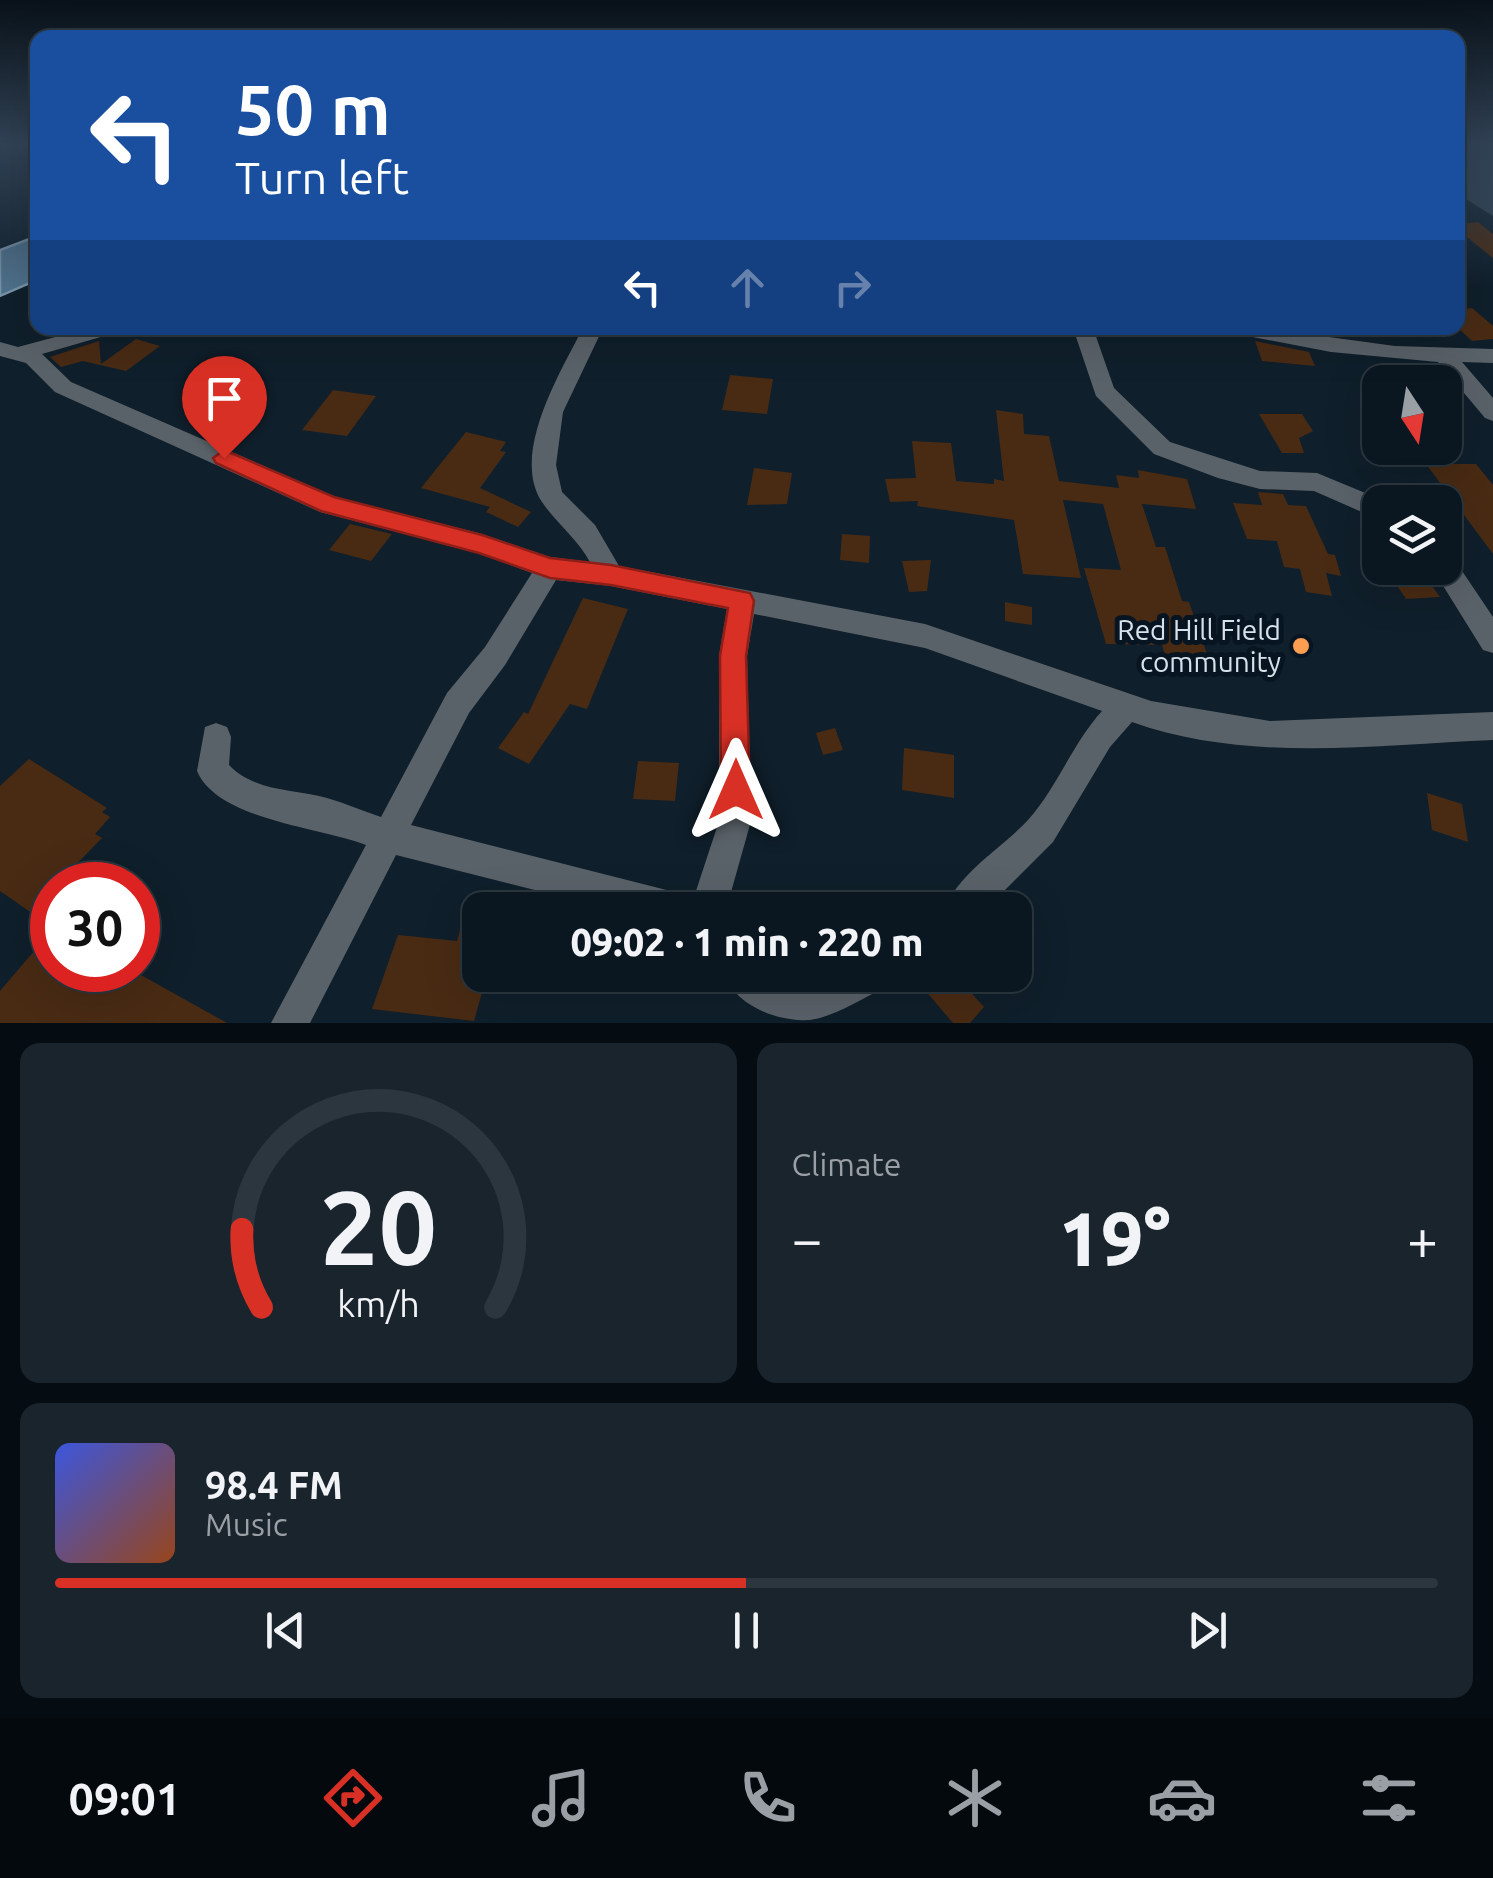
<!DOCTYPE html>
<html lang="en">
<head>
<meta charset="utf-8">
<style>
  body { margin:0; font-family:Ubuntu,sans-serif; background:#19242d; color:#f1f3f6; height:100vh; display:flex; flex-direction:column; font-size:38px; white-space:nowrap }
  * { box-sizing:border-box; margin:0 }
  p { font-size:32px; color:#9a9fa5 }
  .icon { flex:none; width:55px; height:55px; fill:none; stroke:currentColor; stroke-width:2; stroke-linecap:round; stroke-linejoin:round }
  .map { position:relative; height:1023px; overflow:hidden }
  .side { display:flex; flex-direction:column; gap:20px; padding:20px; background:#060d12; flex:1 }
  .side>* { flex:none }
  .guide { position:absolute; left:30px; top:30px; width:1435px; height:305px; border-radius:20px; box-shadow:0 10px 40px #0002,0 0 0 2px #2b363e; background:#1a4fa0; color:#fff; overflow:hidden }
  .needle { width:65px; rotate:168deg }
  .buttons { position:absolute; left:1362px; top:365px; display:grid; gap:20px }
  .buttons a { display:grid; place-items:center; width:100px; height:100px; border-radius:20px; background:#0b1720; box-shadow:0 10px 40px #0002,0 0 0 2px #2b363e; font-size:50px }
  .speed { position:absolute; left:30px; top:862px; display:flex; gap:20px; font-size:50px; font-weight:700; text-align:center }
  .speed>* { display:grid; place-content:center; width:130px; height:130px; border-radius:50%; background:#0b1720; box-shadow:0 10px 40px #0002,0 0 0 2px #2b363e; line-height:1 }
  .speed .limit { border:15px solid #d22; background:#fff; color:#111 }
  .pin { position:absolute; display:grid; place-items:center; width:85px; height:85px; color:#fff; margin:-102px -42px; border-radius:50% 50% 50% 0; rotate:-45deg; box-shadow:0 0 10px #0007 }
  .pin .icon { rotate:45deg }
  .me { position:absolute; width:110px; margin:-55px; rotate:0deg; stroke-linejoin:round; filter:drop-shadow(0 0 8px #0008) }
  .turn { display:flex; align-items:center; gap:35px; height:210px; padding:0 40px; font-size:45px }
  .turn .icon { width:130px; height:130px; stroke-width:2.5 }
  .turn b { display:block; font-size:70px; line-height:85px }
  .lanes { display:flex; align-items:center; height:95px; padding:0 40px; background:#0003; justify-content:center; gap:50px; direction:ltr }
  .lanes .off { opacity:.35 }
  .big { font-size:75px; font-weight:800; line-height:1.1 }
  .side .tile { flex:1; display:flex; flex-direction:column; justify-content:center; gap:15px; min-width:0; padding:0 35px; border-radius:20px; background:#19242d }
  .side .dial { align-items:center; gap:0 }
  .dial svg { height:260px; overflow:visible; fill:none; stroke:#2b363e; stroke-width:7; stroke-linecap:round; text-anchor:middle }
  .dial text { fill:#f1f3f6; stroke:none }
  .song { display:flex; align-items:center; gap:30px }
  .cover { width:120px; height:120px; border-radius:15px; background:linear-gradient(135deg,hsl(230 70% 55%),hsl(20 70% 35%)) }
  .played { height:10px; border-radius:5px; background:linear-gradient(90deg,#d93025 50%,#2b363e 50%) }
  .keys { display:flex; justify-content:space-around; direction:ltr }
  .heat { display:flex; justify-content:space-between; align-items:center; font-size:55px; direction:ltr }
  .side .tiles { flex:1; display:grid; gap:20px; grid-template-columns:1fr 1fr }
  .tile:last-child { grid-column:span 2 }
  .trip { position:absolute; left:462px; top:892px; width:570px; height:100px; border-radius:20px; background:#0b1720; box-shadow:0 10px 40px #0002,0 0 0 2px #2b363e; font-weight:800; line-height:100px; text-align:center }
  .dock { display:flex; height:160px; justify-content:space-around; align-items:center; background:#04090d; color:#9a9fa5 }
  .dock .icon { width:70px; height:70px }
  .dock .current { color:#d93025 }
  .dock b { font-size:45px; color:#f1f3f6 }
  .map>svg:first-child { display:block }
  .green { fill:#324554 }
  .water { fill:#4e708a; stroke:#7792a7; stroke-width:2.5 }
  .building { fill:#492b14 }
  .lines { fill:none; stroke-linecap:round; stroke-linejoin:round }
  .minor { fill:#5a6269; fill-rule:evenodd }
  .route { fill:#d93025; stroke:#8d1f18; stroke-width:2.5 }
  .poi-dot { fill:#fc9e52; stroke:#061521; stroke-width:4 }
  .labels { text-anchor:middle; stroke-width:10; stroke-linejoin:round; paint-order:stroke }
  .poi-label { font-size:28px; fill:#d7e1ea; stroke:#061521; text-anchor:end }
</style>
</head>
<body>
<div class="map">
<svg width="1493" height="1023" viewBox="0 0 1493 1023">
  <rect width="100%" height="100%" fill="#0f1f2b"/>
  <path class="green" d="M 1458,145 L 1493,145 L 1493,216 L 1458,194 Z"/>
  <path class="water" d="M 37,236 L 37,280 L 0,296 L 0,250 Z"/>
  <path class="building" d="M 1478,222 L 1493,234 L 1493,258 L 1458,230 L 1458,224 Z
    M 1472,308 L 1493,326 L 1493,339 L 1472,341 L 1458,328 L 1458,310 Z
    M 136,339 L 160,346 L 126,371 L 83,361 L 61,367 L 50,357 L 99,341 L 101,364 Z
    M 1255,341 L 1309,352 L 1315,366 L 1262,361 Z
    M 730,375 L 773,379 L 767,414 L 722,410 Z
    M 333,390 L 376,396 L 347,436 L 302,430 Z
    M 996,410 L 1023,414 L 1024,434 L 1049,436 L 1059,481 L 1119,488 L 1116,475 L 1139,478 L 1138,470 L 1187,479 L 1196,509 L 1142,504 L 1156,547 L 1165,547 L 1182,601 L 1189,602 L 1208,657 L 1165,655 L 1162,645 L 1106,644 L 1084,568 L 1121,570 L 1103,504 L 1063,500 L 1081,578 L 1023,574 L 1014,520 L 917,506 L 918,501 L 890,502 L 885,479 L 916,478 L 912,441 L 951,443 L 956,481 L 994,484 L 994,479 L 1004,481 Z
    M 1259,414 L 1302,414 L 1313,431 L 1299,438 L 1304,453 L 1282,453 Z
    M 466,432 L 506,442 L 500,451 L 506,452 L 480,488 L 531,512 L 518,527 L 486,512 L 490,507 L 421,488 Z
    M 1426,464 L 1476,464 L 1493,485 L 1493,554 Z
    M 754,468 L 792,473 L 787,504 L 747,505 Z
    M 1258,492 L 1283,494 L 1288,505 L 1306,506 L 1328,554 L 1335,555 L 1341,576 L 1326,573 L 1332,596 L 1306,592 L 1300,569 L 1284,567 L 1277,541 L 1247,539 L 1233,503 L 1262,505 Z
    M 350,524 L 392,534 L 371,561 L 329,550 Z
    M 842,534 L 870,536 L 869,563 L 840,560 Z
    M 931,560 L 927,591 L 909,592 L 902,561 Z
    M 1385,568 L 1419,568 L 1440,597 L 1406,599 Z
    M 583,598 L 628,609 L 587,709 L 570,704 L 529,764 L 498,748 L 524,712 L 528,714 Z
    M 1005,602 L 1032,607 L 1032,625 L 1005,621 Z
    M 835,728 L 843,750 L 823,755 L 816,733 Z
    M 904,748 L 954,755 L 954,798 L 902,790 Z
    M 29,759 L 107,808 L 102,812 L 110,817 L 95,834 L 102,838 L 62,879 L 65,880 L 52,885 L 52,927 L 0,891 L 0,786 Z
    M 638,761 L 679,763 L 675,801 L 633,799 Z
    M 1427,793 L 1462,804 L 1468,842 L 1432,830 Z
    M 52,930 L 52,970 L 132,970 L 227,1023 L 0,1023 L 0,991 Z
    M 460,930 L 480,932 L 480,975 L 487,975 L 474,1021 L 372,1009 L 398,935 L 457,941 Z
    M 938,975 L 955,975 L 984,1007 L 970,1023 L 953,1023 L 924,989 Z"/>
  <g class="lines">
    <path class="minor" d="M 89,328 L 121,328 L 118,332 L 42,354 L 71,382 L 335,497 L 482,534 L 550,557 L 590,562 C 577,538 556,523 542,502 C 510,454 561,371 583,328 L 603,328 L 563,412 L 556,465 L 562,492 L 595,525 L 619,566 L 925,624 L 1151,701 L 1270,721 L 1493,712 L 1493,740 C 1374,745 1247,763 1132,722 L 1110,747 L 1053,842 L 985,910 L 944,910 C 960,871 1000,850 1028,820 C 1057,788 1072,744 1102,711 L 925,648 L 754,614 L 747,656 L 751,821 L 726,910 L 614,910 L 396,855 L 310,1023 L 271,1023 L 366,845 C 318,827 218,820 197,771 L 205,727 L 216,723 L 227,727 L 231,737 L 229,765 C 255,792 294,789 327,798 C 345,803 363,811 381,817 L 447,693 L 485,647 L 532,573 L 479,553 L 320,512 L 55,392 L 26,363 L 0,356 L 0,342 L 18,347 ZM 556,580 L 611,586 L 727,609 L 719,656 L 719,821 L 694,897 L 411,825 L 469,713 L 505,665 Z
      M 1073,328 L 1093,328 L 1114,388 L 1170,442 L 1260,471 L 1317,473 L 1387,502 L 1380,502 L 1380,520 L 1314,491 L 1260,489 L 1218,478 L 1154,454 L 1096,396 Z
      M 1224,328 L 1262,328 L 1395,346 L 1493,349 L 1493,363 L 1462,362 L 1493,398 L 1493,421 L 1485,418 L 1438,362 L 1331,352 L 1227,332 Z
      M 1445,556 L 1454,559 L 1493,617 L 1493,653 L 1483,650 L 1432,568 L 1445,568 Z
      M 724,975 L 772,975 L 811,982 L 828,975 L 889,975 L 884,988 C 863,998 834,1017 810,1020 C 777,1022 737,1006 724,975 Z"/>
  </g>
  <linearGradient id="sky" x2="0" y2="1"><stop stop-color="#081118"/><stop offset="0.5" stop-color="#314255"/><stop offset="1" stop-color="#314255" stop-opacity="0"/></linearGradient>
  <rect width="1493" height="288" fill="url(#sky)"/>
  <path class="route" d="M 224,450 L 334,497 L 482,535 L 550,558 L 611,565 L 750,593 L 754,601 L 746,656 L 750,790 L 746,800 L 736,805 L 725,800 L 721,790 L 720,656 L 728,608 L 611,585 L 550,578 L 479,553 L 321,511 L 216,463 L 213,458 Z"/>
  <circle class="poi-dot" cx="1301" cy="646" r="10"/>
  <g class="labels">
    <g class="poi-label">
      <text x="1281" y="640">Red Hill Field<tspan x="1281" dy="32">community</tspan></text>
    </g>
  </g>
</svg>
<div class="buttons">
<a><svg class="needle" viewBox="-14 -14 28 28"><path d="M0-13l5 13h-10z" fill="#e53935"/><path d="M0 13l5-13h-10z" fill="#9a9fa5"/></svg></a>
<a><svg class="icon" aria-label="layers" viewBox="0 0 24 24"><path d="M12 4l9 5-9 5-9-5zM3 14l9 5 9-5"/></svg></a>
</div>
<div class="speed"><div class="limit">30</div></div>
<div class="pin" style="left:224px;top:458px;background:#d93025"><svg class="icon" aria-label="arrive" viewBox="0 0 24 24"><path d="M6 21V4h12l-3 4 3 4H6"/></svg></div>
<svg class="me" style="left:736px;top:790px" viewBox="-20 -20 40 40"><path d="M0-17L14 15 0 8-14 15z" fill="#d93025" stroke="#fff" stroke-width="4"/></svg>
<div class="trip">09:02 · 1 min · 220 m</div>
<div class="guide">
<div class="turn"><svg class="icon" aria-label="left" viewBox="0 0 24 24"><path d="M17 20v-9H6M10 6l-5 5 5 5"/></svg><div><b>50 m</b>Turn left</div></div>
<div class="lanes"><svg class="icon" aria-label="left" viewBox="0 0 24 24"><path d="M17 20v-9H6M10 6l-5 5 5 5"/></svg><svg class="icon off" aria-label="ahead" viewBox="0 0 24 24"><path d="M12 20V5M6 11l6-6 6 6"/></svg><svg class="icon off" aria-label="right" viewBox="0 0 24 24"><path d="M7 20v-9h11M14 6l5 5-5 5"/></svg></div>
</div>
</div>
<section class="side">
<div class="tiles">
<div class="tile dial"><svg viewBox="0 0 100 80">
<path d="M14 69A42 42 0 1 1 86 69"/>
<path d="M14 69A42 42 0 0 1 8 45" stroke="#d93025"/>
<text x="50" y="56" font-size="32" font-weight="700">20</text>
<text x="50" y="72" font-size="11">km/h</text>
</svg></div>
<div class="tile"><p>Climate</p>
<div class="heat"><a>−</a><b class="big">19°</b><a>+</a></div>
</div>
<div class="tile">
<div class="song"><i class="cover"></i><div><b>98.4 FM</b><p>Music</p></div></div>
<div class="played"></div>
<div class="keys"><svg class="icon" aria-label="previous" viewBox="0 0 24 24"><path d="M18 5L8 12l10 7zM5 5v14"/></svg><svg class="icon" aria-label="pause" viewBox="0 0 24 24"><path d="M8 5v14M16 5v14"/></svg><svg class="icon" aria-label="next" viewBox="0 0 24 24"><path d="M6 5l10 7-10 7zM19 5v14"/></svg></div>
</div>
</div>
</section>
<nav class="dock">
<b>09:01</b>
<svg class="icon current" aria-label="directions" viewBox="0 0 24 24"><path d="M12 3l9 9-9 9-9-9zM9 14v-3h6M13 9l2 2-2 2"/></svg>
<svg class="icon" aria-label="music" viewBox="0 0 24 24"><path d="M9 18V5l10-2v13"/><circle cx="6" cy="18" r="3"/><circle cx="16" cy="16" r="3"/></svg>
<svg class="icon" aria-label="phone" viewBox="0 0 24 24"><path d="M5 4h4l2 5-3 2q2 4 5 5l2-3 5 2v4C11 20 4 13 5 4z"/></svg>
<svg class="icon" aria-label="climate" viewBox="0 0 24 24"><path d="M12 3v18M4 7l16 10M4 17L20 7"/></svg>
<svg class="icon" aria-label="car" viewBox="0 0 24 24"><path d="M5 17H2v-5l4-1 3-4h7l3 4 3 1v5h-3M9 17h6M6 11h13"/><circle cx="7" cy="17" r="2"/><circle cx="17" cy="17" r="2"/></svg>
<svg class="icon" aria-label="filters" viewBox="0 0 24 24"><path d="M4 7h16M4 17h16"/><circle cx="9" cy="7" r="2"/><circle cx="15" cy="17" r="2"/></svg>
</nav>
</body>
</html>
